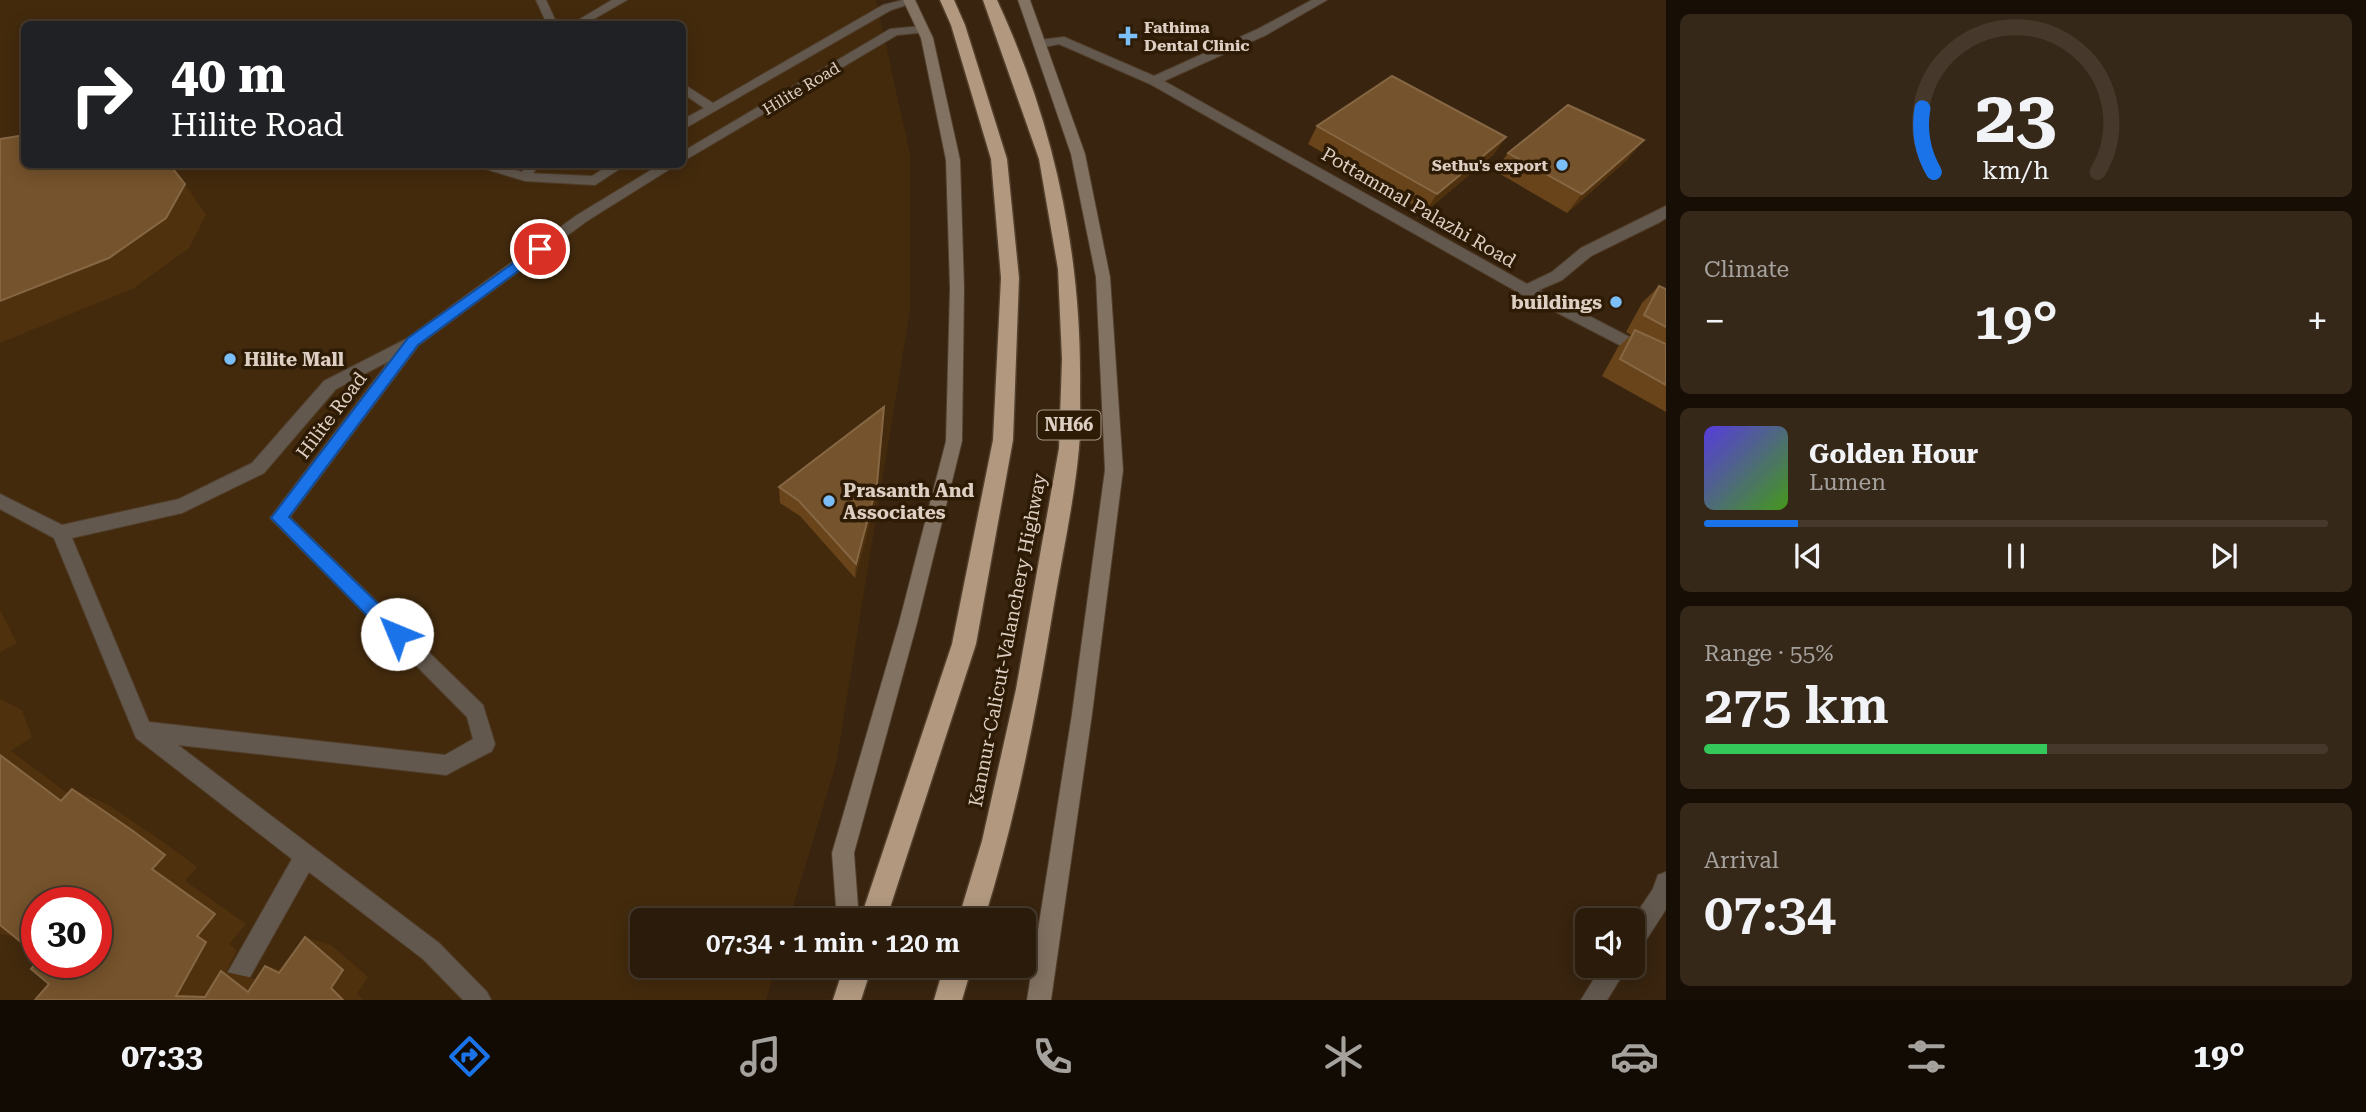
<!DOCTYPE html>
<html lang="en">
<head>
<meta charset="utf-8">
<style>
  body { margin:0; font-family:"Roboto Serif",serif; background:#362819; color:#f1f3f6; height:100vh; display:flex; flex-direction:column; font-size:26px; white-space:nowrap }
  * { box-sizing:border-box; margin:0 }
  p { font-size:23px; color:#a5a19d }
  .icon { flex:none; width:38px; height:38px; fill:none; stroke:currentColor; stroke-width:2; stroke-linecap:round; stroke-linejoin:round }
  .map { position:relative; flex:1; overflow:hidden }
  .side { display:flex; flex-direction:column; gap:14px; padding:14px; background:#170f06; width:700px }
  .side>* { flex:none }
  .banner { position:absolute; left:21px; top:21px; width:665px; height:147px; border-radius:10px; box-shadow:0 4px 18px #0003,0 0 0 2px #46392c; background:#202124; color:#fff; overflow:hidden }
  .buttons { position:absolute; left:1575px; top:908px; display:grid; gap:14px }
  .buttons a { display:grid; place-items:center; width:70px; height:70px; border-radius:10px; background:#2a1b0b; box-shadow:0 4px 18px #0003,0 0 0 2px #46392c; font-size:35px }
  .speed { position:absolute; left:21px; top:887px; display:flex; gap:14px; font-size:35px; font-weight:700; text-align:center }
  .speed>* { display:grid; place-content:center; width:91px; height:91px; border-radius:50%; background:#2a1b0b; box-shadow:0 4px 18px #0003,0 0 0 2px #46392c; line-height:1 }
  .speed .limit { border:10px solid #d22; background:#fff; color:#111 }
  .pin { position:absolute; display:grid; place-items:center; width:60px; height:60px; color:#fff; margin:-30px; border:4px solid #fff; border-radius:50%; box-shadow:0 2px 7px #0007 }
  .me { position:absolute; width:77px; margin:-38px; rotate:315deg; stroke-linejoin:round; filter:drop-shadow(0 0 5px #0008) }
  .turn { display:flex; align-items:center; gap:24px; height:147px; padding:0 35px; font-size:32px }
  .turn .icon { width:91px; height:91px; stroke-width:2.5 }
  .turn b { display:block; font-size:49px; line-height:60px }
  .big { font-size:52px; font-weight:600; line-height:1.1 }
  .side .tile { flex:1; display:flex; flex-direction:column; justify-content:center; gap:10px; min-width:0; padding:0 24px; border-radius:10px; background:#362819 }
  .side .dial { align-items:center; gap:0 }
  .dial svg { height:182px; overflow:visible; fill:none; stroke:#46392c; stroke-width:7; stroke-linecap:round; text-anchor:middle }
  .dial text { fill:#f1f3f6; stroke:none }
  .song { display:flex; align-items:center; gap:21px }
  .cover { width:84px; height:84px; border-radius:10px; background:linear-gradient(135deg,hsl(250 70% 55%),hsl(100 70% 35%)) }
  .played { height:7px; border-radius:4px; background:linear-gradient(90deg,#1a73e8 15%,#46392c 15%) }
  .keys { display:flex; justify-content:space-around; direction:ltr }
  .heat { display:flex; justify-content:space-between; align-items:center; font-size:38px; direction:ltr }
  .charge { height:10px; border-radius:5px; background:linear-gradient(90deg,#34c759 55%,#46392c 0) }
  .trip { position:absolute; left:630px; top:908px; width:406px; height:70px; border-radius:10px; background:#2a1b0b; box-shadow:0 4px 18px #0003,0 0 0 2px #46392c; font-weight:600; line-height:70px; text-align:center }
  .menu { display:flex; height:112px; justify-content:space-around; align-items:center; background:#110b04; color:#a5a19d }
  .menu .icon { width:49px; height:49px }
  .menu .on { color:#1a73e8 }
  .menu b { font-size:32px; color:#f1f3f6 }
  main { display:flex; flex:1; min-height:0 }
  .map>svg:first-child { display:block }
  .built { fill:#432a0d; fill-rule:evenodd }
  .lines { fill:none; stroke-linecap:round; stroke-linejoin:round }
  .lane-casing { stroke:#523f2c; stroke-width:2 }
  .street-casing { stroke:#523f2c; stroke-width:2 }
  .secondary-casing { stroke:#523f2c; stroke-width:2 }
  .highway-casing { stroke:#523f2c; stroke-width:3 }
  .lane { fill:#62584e; fill-rule:evenodd }
  .street { fill:#62584e; fill-rule:evenodd }
  .secondary { fill:#827262; fill-rule:evenodd }
  .highway { fill:#b1987f; fill-rule:evenodd }
  .wall { fill:#69441a }
  .shaded-wall { fill:#50310e }
  .building { fill:#75532c; stroke:#866744; stroke-width:2 }
  .route { fill:#1a73e8; stroke:#114b97; stroke-width:2 }
  .poi-dot { fill:#7bbef8; stroke:#2e1b05; stroke-width:2.5 }
  .labels { text-anchor:middle; stroke-width:7; stroke-linejoin:round; paint-order:stroke }
  .far-poi-label { font-size:16px; font-weight:bold; fill:#ddcfc3; stroke:#2e1b05; text-anchor:start }
  .far-street-label { font-size:16px; fill:#ddcfc3; stroke:#2e1b05 }
  .shield { fill:#2e1b05; stroke:#a8998a; stroke-width:2 }
  .shield-label { font-size:18px; font-weight:bold; fill:#ddcfc3 }
  .street-label { font-size:19px; fill:#ddcfc3; stroke:#2e1b05 }
  .poi-label { font-size:19px; font-weight:bold; fill:#ddcfc3; stroke:#2e1b05; text-anchor:start }
</style>
</head>
<body>
<main>
<div class="map">
<svg width="1666" height="1000" viewBox="0 0 1666 1000">
  <rect width="100%" height="100%" fill="#38240f"/>
  <path class="built" d="M 0,0 L 876,0 L 910,154 L 910,310 L 836,764 L 789,920 L 642,920 L 642,966 L 776,966 L 766,1000 L 0,1000 ZM 24,24 L 682,24 L 682,164 L 24,164 ZM 37,903 L 96,903 L 96,962 L 37,962 Z"/>
  <g class="lines">
    <g class="lane-casing">
      <path id="lane" d="M 536,0 L 546,0 L 557,24 L 547,24 Z
        M 469,164 L 492,164 L 522,172 L 527,164 L 539,164 L 529,180 L 525,181 Z"/>
    </g>
    <g class="street-casing">
      <path id="street" d="M 612,0 L 627,0 L 594,19 L 599,24 L 586,24 L 580,19 Z
        M 903,0 L 916,2 L 891,10 L 682,130 L 682,120 L 704,108 L 682,93 L 682,83 L 713,103 L 883,5 Z
        M 1312,0 L 1327,0 L 1266,35 L 1164,81 L 1527,284 L 1552,272 L 1581,248 L 1666,206 L 1666,218 L 1660,222 L 1591,256 L 1562,280 L 1539,290 L 1666,356 L 1666,369 L 1521,294 L 1150,84 L 1059,44 L 1040,48 L 1034,44 L 1040,40 L 1064,37 L 1154,76 L 1258,29 Z
        M 923,26 L 927,28 L 927,32 L 897,35 L 682,162 L 682,152 L 890,29 Z
        M 611,164 L 627,164 L 595,185 L 525,181 L 518,177 L 525,173 L 592,176 Z
        M 661,164 L 678,164 L 587,221 L 419,345 L 290,517 L 483,705 L 495,744 L 492,751 L 446,775 L 178,745 L 439,943 L 487,992 L 491,1000 L 463,1000 L 423,959 L 309,872 L 237,1000 L 212,1000 L 292,859 L 136,738 L 54,538 L 0,509 L 0,494 L 62,525 L 179,499 L 252,463 L 324,381 L 406,339 L 577,215 ZM 389,361 L 270,518 L 467,717 L 473,739 L 445,755 L 149,722 L 72,538 L 182,513 L 264,473 L 336,389 Z
        M 1666,872 L 1666,909 L 1641,948 L 1633,951 L 1632,920 L 1653,889 L 1658,875 Z
        M 1602,966 L 1628,966 L 1607,1000 L 1581,1000 Z"/>
    </g>
    <g class="secondary-casing">
      <path id="secondary" d="M 903,0 L 915,0 L 933,38 L 960,160 L 964,288 L 962,441 L 917,623 L 854,853 L 859,920 L 837,920 L 832,853 L 899,623 L 946,441 L 950,288 L 946,160 L 921,38 Z
        M 1018,0 L 1030,0 L 1085,154 L 1110,277 L 1123,470 L 1092,714 L 1051,1000 L 1027,1000 L 1072,714 L 1105,470 L 1096,277 L 1071,154 Z"/>
    </g>
    <g class="highway-casing">
      <path id="highway" d="M 940,0 L 954,0 L 965,25 L 1007,159 L 1019,278 L 1013,440 L 976,644 L 886,920 L 860,920 L 952,644 L 993,440 L 1001,278 L 991,159 L 951,25 Z
        M 983,0 L 997,0 C 1054,123 1082,254 1080,390 C 1080,409 1081,429 1079,448 C 1074,504 1061,560 1052,616 C 1035,719 1015,821 984,920 L 958,920 L 982,841 L 1016,689 L 1059,448 L 1062,359 L 1058,269 L 1039,159 Z
        M 844,966 L 872,966 L 861,1000 L 833,1000 Z
        M 944,966 L 972,966 L 962,1000 L 934,1000 Z"/>
    </g>
    <use href="#lane" class="lane"/>
    <use href="#street" class="street"/>
    <use href="#secondary" class="secondary"/>
    <use href="#highway" class="highway"/>
  </g>
  <path class="wall" d="M 1317,126 L 1506,137 L 1493,155 L 1425,212 L 1308,144 Z
    M 1508,153 L 1628,159 L 1567,213 L 1495,171 Z
    M 1659,286 L 1666,289 L 1666,412 L 1602,376 L 1618,347 L 1631,335 L 1626,332 L 1642,303 Z
    M 779,487 L 876,499 L 855,578 L 800,516 L 780,503 Z"/>
  <path class="shaded-wall" d="M 1506,137 L 1493,155 L 1425,212 L 1437,194 Z
    M 1644,140 L 1628,159 L 1567,213 L 1582,194 Z
    M 185,184 L 206,215 L 189,248 L 134,288 L 0,343 L 0,301 Z
    M 884,407 L 876,499 L 855,578 L 856,564 Z
    M 0,610 L 17,643 L 0,652 Z
    M 0,699 L 22,710 L 32,737 L 11,751 L 97,815 L 61,801 L 0,755 Z
    M 72,789 L 107,804 L 166,844 L 197,867 L 185,881 L 246,924 L 229,944 L 237,950 L 226,972 L 253,978 L 278,998 L 211,1000 L 176,996 L 197,936 L 152,869 Z
    M 0,918 L 18,938 L 0,934 Z
    M 305,937 L 331,945 L 368,977 L 357,994 L 363,1000 L 343,1000 L 331,988 Z
    M 265,966 L 294,973 L 279,973 Z"/>
  <path class="building" d="M 1392,76 L 1506,137 L 1437,194 L 1317,126 Z
    M 1568,105 L 1644,140 L 1582,194 L 1508,153 Z
    M 19,136 L 24,136 L 24,164 L 169,164 L 185,184 L 166,218 L 109,258 L 0,301 L 0,139 Z
    M 1659,286 L 1666,289 L 1666,327 L 1644,315 Z
    M 1635,330 L 1666,344 L 1666,385 L 1620,359 Z
    M 884,407 L 877,484 L 856,564 L 799,501 L 779,487 Z
    M 0,755 L 61,801 L 72,789 L 133,831 L 165,855 L 152,869 L 215,914 L 197,936 L 206,942 L 176,996 L 205,997 L 221,971 L 248,992 L 265,966 L 279,973 L 305,937 L 343,970 L 331,988 L 343,1000 L 35,1000 L 49,984 L 31,969 L 37,962 L 96,962 L 96,903 L 37,903 L 37,955 L 0,925 Z"/>
  <path class="route" d="M 540,244 L 546,249 L 544,252 L 418,345 L 289,517 L 403,628 L 406,634 L 403,640 L 397,642 L 391,640 L 271,518 L 408,338 Z"/>
  <g class="poi-dot">
    <path d="M1124.5 25.5h7v7h7v7h-7v7h-7v-7h-7v-7h7z"/>
    <circle cx="1562" cy="165" r="7"/>
    <circle cx="1616" cy="302" r="7"/>
    <circle cx="230" cy="359" r="7"/>
    <circle cx="829" cy="501" r="7"/>
  </g>
  <g class="labels">
    <g class="far-poi-label">
      <text x="1144" y="33">Fathima<tspan x="1144" dy="18">Dental Clinic</tspan></text>
      <text x="1548" y="171" text-anchor="end">Sethu's export</text>
    </g>
    <g class="far-street-label">
      <text transform="translate(801 88) rotate(-31)" y="6">Hilite Road</text>
    </g>
    <rect class="shield" x="1037.5" y="410.5" width="63" height="29" rx="5"/>
    <g class="shield-label">
      <text x="1069" y="431">NH66</text>
    </g>
    <g class="street-label">
      <text transform="translate(1419 207) rotate(30)" y="7">Pottammal Palazhi Road</text>
      <text transform="translate(331 415) rotate(-53)" y="7">Hilite Road</text>
      <text transform="translate(1007 640) rotate(-79)" y="7">Kannur-Calicut-Valanchery Highway</text>
    </g>
    <g class="poi-label">
      <text x="1602" y="309" text-anchor="end">buildings</text>
      <text x="244" y="366">Hilite Mall</text>
      <text x="843" y="497">Prasanth And<tspan x="843" dy="22">Associates</tspan></text>
    </g>
  </g>
</svg>
<div class="buttons">
<a><svg class="icon" aria-label="sound" viewBox="0 0 24 24"><path d="M4 9h4l5-4v14l-5-4H4zM17 9q2 3 0 6"/></svg></a>
</div>
<div class="speed"><div class="limit">30</div></div>
<div class="pin" style="left:540px;top:249px;background:#d93025"><svg class="icon" aria-label="arrive" viewBox="0 0 24 24"><path d="M6 21V4h12l-3 4 3 4H6"/></svg></div>
<svg class="me" style="left:397px;top:634px" viewBox="-20 -20 40 40"><circle r="19" fill="#fff"/><path d="M0-13L10 11 0 6-10 11z" fill="#1a73e8"/></svg>
<div class="trip">07:34 · 1 min · 120 m</div>
<div class="banner">
<div class="turn"><svg class="icon" aria-label="right" viewBox="0 0 24 24"><path d="M7 20v-9h11M14 6l5 5-5 5"/></svg><div><b>40 m</b>Hilite Road</div></div>
</div>
</div>
<section class="side">
<div class="tile dial"><svg viewBox="0 0 100 80">
<path d="M14 69A42 42 0 1 1 86 69"/>
<path d="M14 69A42 42 0 0 1 9 41" stroke="#1a73e8"/>
<text x="50" y="56" font-size="32" font-weight="700">23</text>
<text x="50" y="72" font-size="11">km/h</text>
</svg></div>
<div class="tile"><p>Climate</p>
<div class="heat"><a>−</a><b class="big">19°</b><a>+</a></div>
</div>
<div class="tile">
<div class="song"><i class="cover"></i><div><b>Golden Hour</b><p>Lumen</p></div></div>
<div class="played"></div>
<div class="keys"><svg class="icon" aria-label="previous" viewBox="0 0 24 24"><path d="M18 5L8 12l10 7zM5 5v14"/></svg><svg class="icon" aria-label="pause" viewBox="0 0 24 24"><path d="M8 5v14M16 5v14"/></svg><svg class="icon" aria-label="next" viewBox="0 0 24 24"><path d="M6 5l10 7-10 7zM19 5v14"/></svg></div>
</div>
<div class="tile"><p>Range · 55%</p><b class="big">275 km</b><div class="charge"></div></div>
<div class="tile"><p>Arrival</p><b class="big">07:34</b></div>
</section>
</main>
<nav class="menu">
<b>07:33</b>
<svg class="icon on" aria-label="directions" viewBox="0 0 24 24"><path d="M12 3l9 9-9 9-9-9zM9 14v-3h6M13 9l2 2-2 2"/></svg>
<svg class="icon" aria-label="music" viewBox="0 0 24 24"><path d="M9 18V5l10-2v13"/><circle cx="6" cy="18" r="3"/><circle cx="16" cy="16" r="3"/></svg>
<svg class="icon" aria-label="phone" viewBox="0 0 24 24"><path d="M5 4h4l2 5-3 2q2 4 5 5l2-3 5 2v4C11 20 4 13 5 4z"/></svg>
<svg class="icon" aria-label="climate" viewBox="0 0 24 24"><path d="M12 3v18M4 7l16 10M4 17L20 7"/></svg>
<svg class="icon" aria-label="car" viewBox="0 0 24 24"><path d="M5 17H2v-5l4-1 3-4h7l3 4 3 1v5h-3M9 17h6M6 11h13"/><circle cx="7" cy="17" r="2"/><circle cx="17" cy="17" r="2"/></svg>
<svg class="icon" aria-label="filters" viewBox="0 0 24 24"><path d="M4 7h16M4 17h16"/><circle cx="9" cy="7" r="2"/><circle cx="15" cy="17" r="2"/></svg>
<b>19°</b>
</nav>
</body>
</html>
